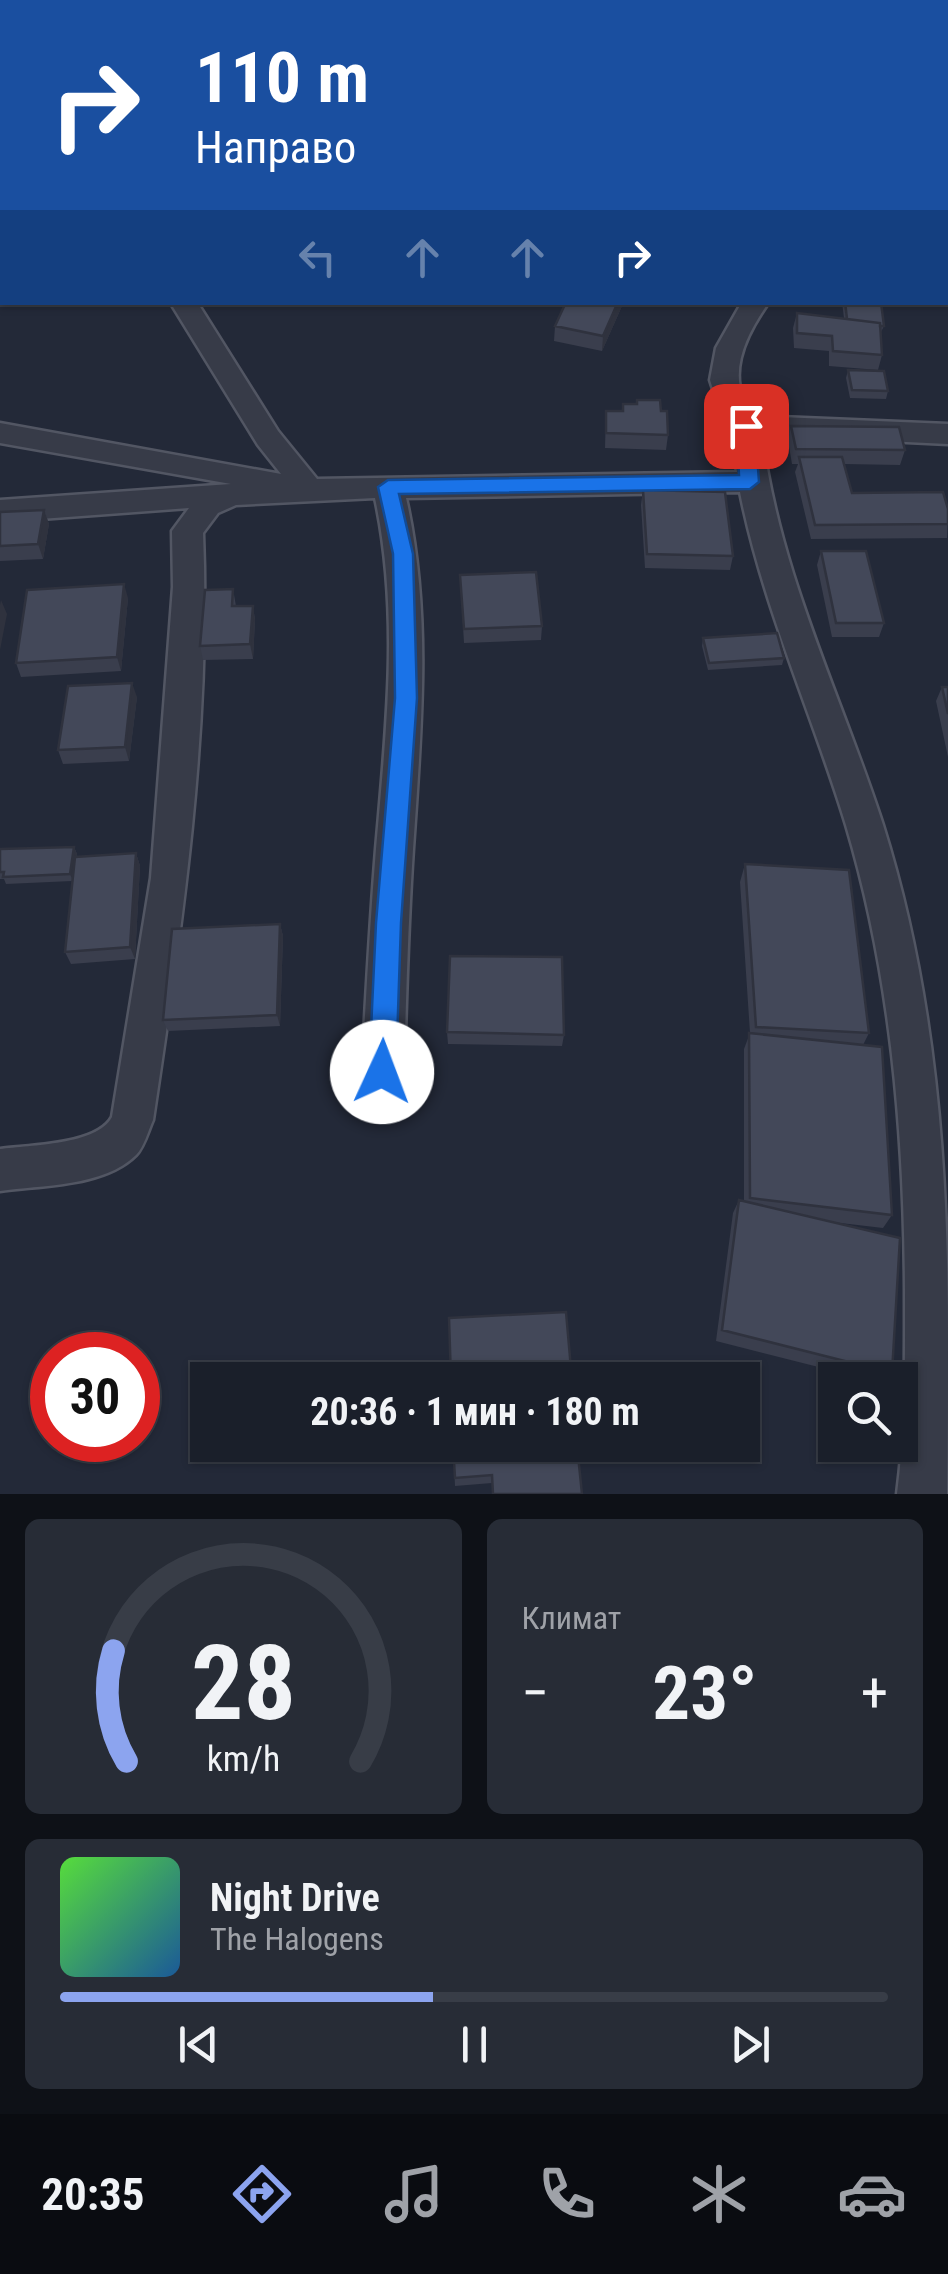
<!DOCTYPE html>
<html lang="ru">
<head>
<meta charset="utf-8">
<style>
  body { margin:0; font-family:"Roboto Condensed",sans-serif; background:#272c36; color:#f1f3f6; height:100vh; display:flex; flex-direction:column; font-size:38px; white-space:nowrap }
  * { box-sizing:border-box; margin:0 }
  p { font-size:32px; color:#9fa2a8 }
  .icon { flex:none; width:55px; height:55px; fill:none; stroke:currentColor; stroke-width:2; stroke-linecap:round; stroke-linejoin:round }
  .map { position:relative; height:1494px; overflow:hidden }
  .sheet { display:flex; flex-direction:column; gap:25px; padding:25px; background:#0e1117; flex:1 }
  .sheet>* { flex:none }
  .guide { position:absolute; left:0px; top:0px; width:950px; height:305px; box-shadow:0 2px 8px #0004,0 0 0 2px #383d47; background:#1a4fa0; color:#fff; overflow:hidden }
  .fabs { position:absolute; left:818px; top:1362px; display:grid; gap:20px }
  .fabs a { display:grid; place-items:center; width:100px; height:100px; border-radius:0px; background:#1a1f2a; box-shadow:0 2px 8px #0004,0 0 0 2px #383d47; font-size:50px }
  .speed { position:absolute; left:30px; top:1332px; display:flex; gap:20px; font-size:50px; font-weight:700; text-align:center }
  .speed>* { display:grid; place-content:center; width:130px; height:130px; border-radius:50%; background:#1a1f2a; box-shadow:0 2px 8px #0004,0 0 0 2px #383d47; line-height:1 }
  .speed .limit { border:15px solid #d22; background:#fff; color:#111 }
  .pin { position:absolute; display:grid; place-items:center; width:85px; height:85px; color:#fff; margin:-42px; border-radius:20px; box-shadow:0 5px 15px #0006 }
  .me { position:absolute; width:110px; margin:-55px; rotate:2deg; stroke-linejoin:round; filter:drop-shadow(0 0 8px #0008) }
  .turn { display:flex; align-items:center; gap:35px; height:210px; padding:0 30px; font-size:45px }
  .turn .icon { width:130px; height:130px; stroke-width:2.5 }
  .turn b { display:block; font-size:70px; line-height:85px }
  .lanes { display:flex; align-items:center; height:95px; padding:0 30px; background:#0003; justify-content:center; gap:50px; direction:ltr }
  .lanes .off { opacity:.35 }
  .big { font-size:75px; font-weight:700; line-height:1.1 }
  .sheet .card { flex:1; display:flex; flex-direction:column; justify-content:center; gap:15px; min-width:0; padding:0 35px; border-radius:15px; background:#272c36 }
  .sheet .dial { align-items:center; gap:0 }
  .dial svg { height:260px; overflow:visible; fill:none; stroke:#383d47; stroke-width:7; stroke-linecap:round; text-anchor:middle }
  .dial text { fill:#f1f3f6; stroke:none }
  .song { display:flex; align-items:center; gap:30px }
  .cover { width:120px; height:120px; border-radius:15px; background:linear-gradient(135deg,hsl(110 70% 55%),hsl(210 70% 35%)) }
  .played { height:10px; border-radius:5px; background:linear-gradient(90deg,#8ca4ef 45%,#383d47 45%) }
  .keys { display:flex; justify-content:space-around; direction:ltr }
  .heat { display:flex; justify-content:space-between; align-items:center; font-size:55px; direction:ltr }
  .sheet .tiles { flex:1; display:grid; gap:25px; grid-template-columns:1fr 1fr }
  .card:last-child { grid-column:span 2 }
  .trip { position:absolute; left:190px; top:1362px; width:570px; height:100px; border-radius:0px; background:#1a1f2a; box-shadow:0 2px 8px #0004,0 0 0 2px #383d47; font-weight:700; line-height:100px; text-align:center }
  .tab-bar { display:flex; height:160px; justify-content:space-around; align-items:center; background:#0a0c11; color:#9fa2a8 }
  .tab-bar .icon { width:70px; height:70px }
  .tab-bar .on { color:#8ca4ef }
  .tab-bar b { font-size:45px; color:#f1f3f6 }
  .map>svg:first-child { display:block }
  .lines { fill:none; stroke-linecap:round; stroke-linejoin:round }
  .street-casing { stroke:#525663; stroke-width:5 }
  .street { fill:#373b48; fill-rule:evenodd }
  .wall { fill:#3a3e4d }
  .shaded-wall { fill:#2f323e }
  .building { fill:#434859; stroke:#2f323e; stroke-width:2.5 }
  .route { fill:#1a73e8; stroke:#114b97; stroke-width:2.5 }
</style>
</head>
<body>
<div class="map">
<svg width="948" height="1494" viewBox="0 0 948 1494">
  <rect width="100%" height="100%" fill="#232938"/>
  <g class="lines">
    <g class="street-casing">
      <path id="street" d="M 72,0 L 97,0 L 98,2 L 73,2 Z
        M 170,302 L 197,302 L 278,431 L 317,479 L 737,472 L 732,427 L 720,411 L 710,380 L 716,348 L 742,302 L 769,302 C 745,336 723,379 754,416 L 948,424 L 948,444 L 762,435 C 779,573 841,695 883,825 C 936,994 948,1167 948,1342 C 948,1392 948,1444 947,1494 L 897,1494 C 906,1426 905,1358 905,1289 C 904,1133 891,975 846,825 C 812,713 763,607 740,492 L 406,498 C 432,613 421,732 413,849 C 408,923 406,997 404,1071 L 398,1085 L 383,1090 L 368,1085 L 362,1071 C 366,997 370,923 376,849 C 386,732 400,614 375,498 L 236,505 L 218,513 L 203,533 C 211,729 182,927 153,1120 C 148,1131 144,1147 136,1155 C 104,1187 41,1185 0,1191 L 0,1149 C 30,1145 97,1145 112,1117 L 151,878 L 173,587 L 172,531 L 189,508 L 0,522 L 0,500 L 231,484 L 0,443 L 0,423 L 281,474 L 258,445 Z"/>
    </g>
    <use href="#street" class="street"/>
  </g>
  <path class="wall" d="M 842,302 L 881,302 L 884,326 L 880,334 L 882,355 L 878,370 L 829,366 L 829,351 L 794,348 L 793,328 L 797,313 L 844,318 Z
    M 622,306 L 602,351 L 554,341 L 555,326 Z
    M 848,370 L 888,391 L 886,399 L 850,398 L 846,378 Z
    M 623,404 L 661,411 L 668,435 L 666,450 L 605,448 L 606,411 L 622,411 Z
    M 791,426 L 905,450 L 900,465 L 844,464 L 852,493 L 948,509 L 947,538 L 811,539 L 795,472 L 798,464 L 792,464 L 788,441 Z
    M 643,490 L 733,556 L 730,570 L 645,568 L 641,505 Z
    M 44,510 L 49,524 L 43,559 L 0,561 L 0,512 Z
    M 821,551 L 884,623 L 879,637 L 832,637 L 817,565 Z
    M 460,575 L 542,626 L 541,640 L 464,643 Z
    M 233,589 L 236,606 L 253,606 L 255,620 L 253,659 L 203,660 L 200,646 Z
    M 128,598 L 121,671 L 21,677 L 16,663 Z
    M 703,638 L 784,658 L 782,665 L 708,670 L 702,646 Z
    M 942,687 L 948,687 L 948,757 L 936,701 Z
    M 137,697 L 129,761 L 63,764 L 58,750 Z
    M 74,847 L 77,854 L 77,857 L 136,853 L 140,866 L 135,959 L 71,964 L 65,952 L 72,881 L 6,884 L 4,879 L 0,879 L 0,849 Z
    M 745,864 L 869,1033 L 863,1045 L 892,1215 L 883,1228 L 832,1222 L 892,1373 L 885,1380 L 870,1380 L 716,1341 L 733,1213 L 739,1200 L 744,1201 L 744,1049 L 750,1033 L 740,882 Z
    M 280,924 L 283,936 L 280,1026 L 168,1031 L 163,1020 Z
    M 447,1032 L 564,1035 L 562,1046 L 448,1044 Z
    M 453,1445 L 582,1494 L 492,1494 L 492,1483 L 455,1486 Z"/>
  <path class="shaded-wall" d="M 2,126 L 2,145 L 0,148 L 0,129 Z
    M 618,302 L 622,302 L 622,306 L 602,351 L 603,336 Z
    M 44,510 L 49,524 L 43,559 L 38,544 Z
    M 124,584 L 128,598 L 121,671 L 117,657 Z
    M 1,600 L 7,614 L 0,650 L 0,605 Z
    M 253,606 L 255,620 L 253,659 L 250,644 Z
    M 132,683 L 137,697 L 129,761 L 125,747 Z
    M 74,847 L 77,854 L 73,881 L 70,874 Z
    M 136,853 L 140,866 L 135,959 L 130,947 Z
    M 280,924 L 283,936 L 280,1026 L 277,1015 Z"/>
  <path class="building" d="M 272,0 L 316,0 L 314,2 L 270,2 Z
    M 0,111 L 2,112 L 2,126 L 0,129 Z
    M 566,302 L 618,302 L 603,336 L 555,326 Z
    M 845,302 L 881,302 L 884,326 L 880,326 L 880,323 L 847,319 Z
    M 797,313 L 880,323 L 882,355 L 833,351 L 832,336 L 797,333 Z
    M 848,370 L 884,371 L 888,391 L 852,390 Z
    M 637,400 L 660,400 L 661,411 L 667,411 L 668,435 L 606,433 L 606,411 L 623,411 L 623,404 L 637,404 Z
    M 791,426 L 899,427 L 905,450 L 796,449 Z
    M 799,457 L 842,457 L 852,493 L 943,492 L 948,509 L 948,524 L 815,525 Z
    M 643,490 L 725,492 L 733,556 L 647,554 Z
    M 44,510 L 38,544 L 0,546 L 0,512 Z
    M 821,551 L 866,551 L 884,623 L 836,623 Z
    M 536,572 L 542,626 L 464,629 L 460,575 Z
    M 124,584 L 117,657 L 16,663 L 27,590 Z
    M 233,589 L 232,606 L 253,606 L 250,644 L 200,646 L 205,590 Z
    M 777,633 L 784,658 L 709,663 L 703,638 Z
    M 132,683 L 125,747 L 58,750 L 68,686 Z
    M 942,687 L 948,687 L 948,714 Z
    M 74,847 L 70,874 L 3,877 L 4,872 L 0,872 L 0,849 Z
    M 136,853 L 130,947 L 65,952 L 75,857 Z
    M 745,864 L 849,870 L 869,1033 L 756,1027 Z
    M 280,924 L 277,1015 L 163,1020 L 172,929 Z
    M 450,956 L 562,957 L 564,1035 L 447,1032 Z
    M 749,1033 L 882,1047 L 892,1215 L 750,1198 Z
    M 739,1200 L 900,1238 L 892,1373 L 722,1330 Z
    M 566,1312 L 572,1380 L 451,1380 L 449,1318 Z
    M 453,1445 L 577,1445 L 582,1494 L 493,1494 L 492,1475 L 455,1478 Z"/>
  <path class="route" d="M 746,419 L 755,426 L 759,482 L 750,489 L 399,494 L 413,554 L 417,698 L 401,923 L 396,1072 L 392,1080 L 382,1084 L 373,1080 L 369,1072 L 376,923 L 395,698 L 393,554 L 378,487 L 388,480 L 739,475 L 736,426 Z"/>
</svg>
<div class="fabs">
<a><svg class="icon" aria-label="search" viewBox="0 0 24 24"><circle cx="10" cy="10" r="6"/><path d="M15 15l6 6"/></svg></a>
</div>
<div class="speed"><div class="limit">30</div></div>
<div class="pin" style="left:746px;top:426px;background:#d93025"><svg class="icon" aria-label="arrive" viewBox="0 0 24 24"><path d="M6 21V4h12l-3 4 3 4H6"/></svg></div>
<svg class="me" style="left:382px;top:1072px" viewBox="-20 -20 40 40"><circle r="19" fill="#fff"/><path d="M0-13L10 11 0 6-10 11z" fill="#1a73e8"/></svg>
<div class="trip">20:36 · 1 мин · 180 m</div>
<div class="guide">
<div class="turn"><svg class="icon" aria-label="right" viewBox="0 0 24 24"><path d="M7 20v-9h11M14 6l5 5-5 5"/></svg><div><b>110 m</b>Направо</div></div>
<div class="lanes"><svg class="icon off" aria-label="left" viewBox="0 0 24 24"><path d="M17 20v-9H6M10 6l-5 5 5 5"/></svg><svg class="icon off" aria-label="ahead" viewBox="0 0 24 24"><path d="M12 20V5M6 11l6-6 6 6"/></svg><svg class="icon off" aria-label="ahead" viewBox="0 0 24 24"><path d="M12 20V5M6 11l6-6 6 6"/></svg><svg class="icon" aria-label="right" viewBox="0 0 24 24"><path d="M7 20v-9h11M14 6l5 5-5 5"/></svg></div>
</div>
</div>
<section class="sheet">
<div class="tiles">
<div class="card dial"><svg viewBox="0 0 100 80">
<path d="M14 69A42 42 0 1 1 86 69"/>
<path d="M14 69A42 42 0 0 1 10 35" stroke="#8ca4ef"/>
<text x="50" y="56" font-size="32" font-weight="700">28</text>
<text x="50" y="72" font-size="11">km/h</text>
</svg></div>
<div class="card"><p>Климат</p>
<div class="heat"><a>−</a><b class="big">23°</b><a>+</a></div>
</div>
<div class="card">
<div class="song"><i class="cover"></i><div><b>Night Drive</b><p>The Halogens</p></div></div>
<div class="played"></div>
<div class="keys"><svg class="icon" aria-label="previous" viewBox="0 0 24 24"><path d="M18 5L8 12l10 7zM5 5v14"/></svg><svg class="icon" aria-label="pause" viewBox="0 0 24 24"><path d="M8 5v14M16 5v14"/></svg><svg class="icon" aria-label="next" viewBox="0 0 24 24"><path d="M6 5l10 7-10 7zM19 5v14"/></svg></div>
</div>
</div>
</section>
<nav class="tab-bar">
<b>20:35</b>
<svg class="icon on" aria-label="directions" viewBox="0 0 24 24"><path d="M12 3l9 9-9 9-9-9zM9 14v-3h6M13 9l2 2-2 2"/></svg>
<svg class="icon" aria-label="music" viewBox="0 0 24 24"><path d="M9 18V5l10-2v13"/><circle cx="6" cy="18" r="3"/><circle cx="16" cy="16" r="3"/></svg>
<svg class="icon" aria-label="phone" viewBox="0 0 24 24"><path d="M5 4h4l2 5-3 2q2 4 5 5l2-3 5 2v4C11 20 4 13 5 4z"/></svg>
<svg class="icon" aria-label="climate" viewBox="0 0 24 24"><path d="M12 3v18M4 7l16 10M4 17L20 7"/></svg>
<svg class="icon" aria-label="car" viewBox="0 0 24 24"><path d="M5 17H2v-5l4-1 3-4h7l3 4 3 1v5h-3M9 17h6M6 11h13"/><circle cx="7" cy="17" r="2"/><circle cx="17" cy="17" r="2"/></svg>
</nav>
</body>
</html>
